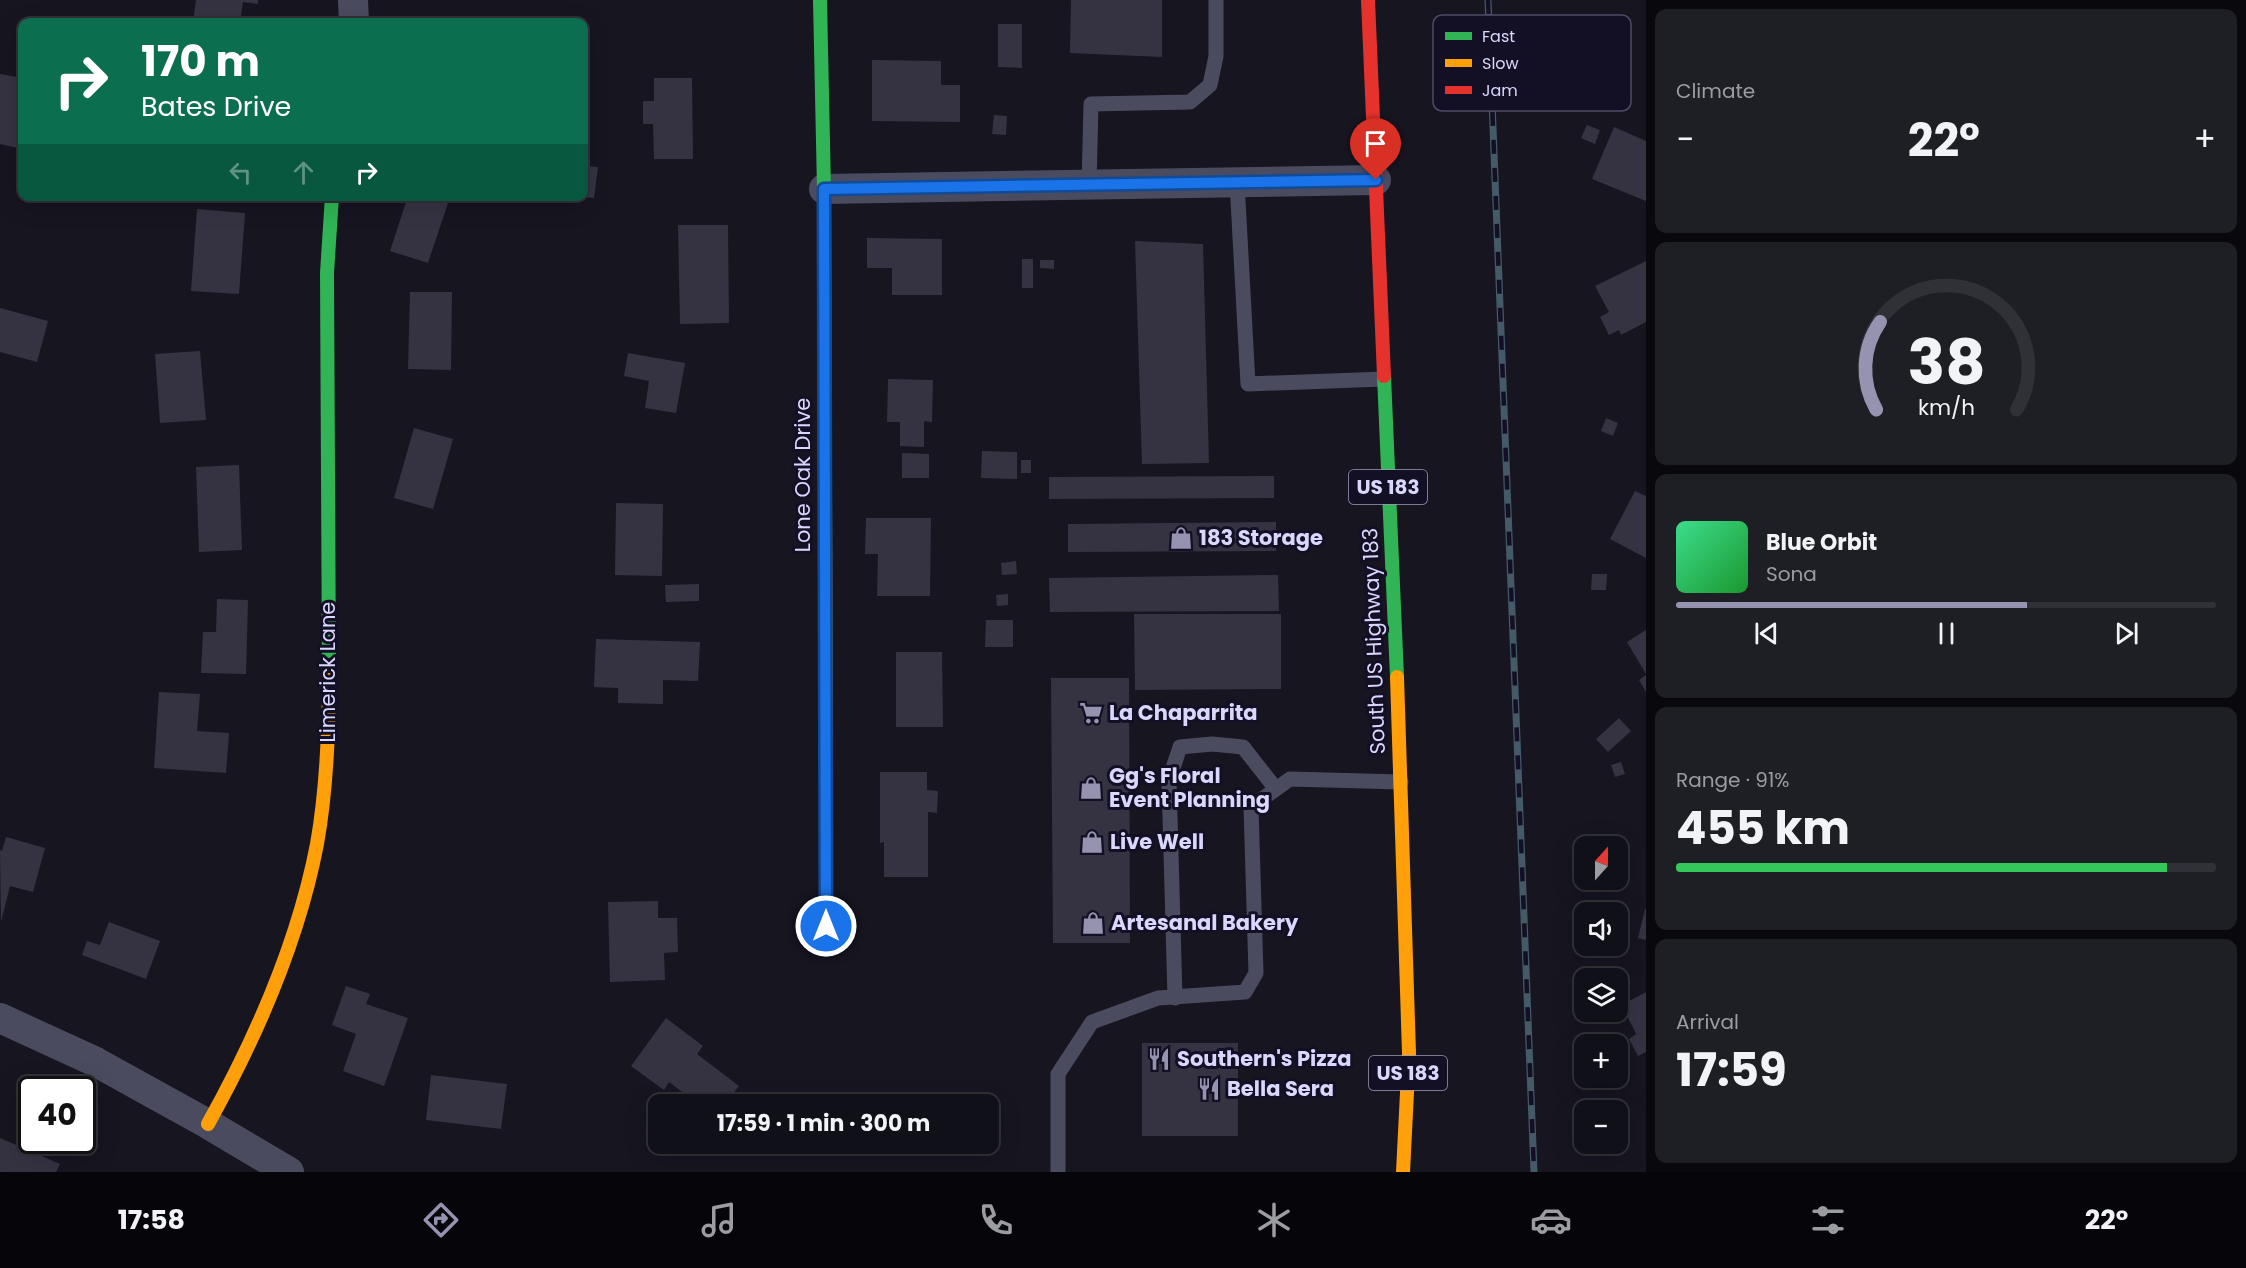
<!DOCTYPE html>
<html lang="en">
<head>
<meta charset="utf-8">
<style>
  body { margin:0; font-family:Poppins,sans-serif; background:#1e1e25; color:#f1f3f6; height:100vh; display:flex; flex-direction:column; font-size:22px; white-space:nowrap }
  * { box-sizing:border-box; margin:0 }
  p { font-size:20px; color:#9c9da2 }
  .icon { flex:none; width:33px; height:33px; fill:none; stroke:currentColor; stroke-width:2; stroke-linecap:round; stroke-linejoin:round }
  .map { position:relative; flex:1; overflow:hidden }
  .panel { display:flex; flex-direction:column; gap:9px; padding:9px; background:#09090d; width:600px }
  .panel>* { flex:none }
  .guide { position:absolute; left:18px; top:18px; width:570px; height:183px; border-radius:12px; box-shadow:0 6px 24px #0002,0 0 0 2px #303037; background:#0b6e4f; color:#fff; overflow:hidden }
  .needle { width:39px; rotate:21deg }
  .controls { position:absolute; left:1574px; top:836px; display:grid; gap:12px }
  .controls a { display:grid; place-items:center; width:54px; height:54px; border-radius:12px; background:#101018; box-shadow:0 6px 24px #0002,0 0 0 2px #303037; font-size:30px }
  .speed { position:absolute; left:18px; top:1076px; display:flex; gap:12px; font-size:30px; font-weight:700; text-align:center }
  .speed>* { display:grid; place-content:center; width:78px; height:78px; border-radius:50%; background:#101018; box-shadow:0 6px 24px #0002,0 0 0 2px #303037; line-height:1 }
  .speed .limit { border:3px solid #111; border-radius:9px; background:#fff; color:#111 }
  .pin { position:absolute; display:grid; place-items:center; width:51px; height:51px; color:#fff; margin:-62px -26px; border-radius:50% 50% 50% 0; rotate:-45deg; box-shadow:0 0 6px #0007 }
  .pin .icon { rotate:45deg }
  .me { position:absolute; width:66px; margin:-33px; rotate:0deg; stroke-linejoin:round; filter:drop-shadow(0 0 4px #0008) }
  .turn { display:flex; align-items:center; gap:21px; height:126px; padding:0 24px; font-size:27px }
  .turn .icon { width:78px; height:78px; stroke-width:2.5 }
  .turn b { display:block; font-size:42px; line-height:51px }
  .lanes { display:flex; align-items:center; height:57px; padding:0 24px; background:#0003; justify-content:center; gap:30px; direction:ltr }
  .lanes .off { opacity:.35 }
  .big { font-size:45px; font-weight:700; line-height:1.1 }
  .panel .tile { flex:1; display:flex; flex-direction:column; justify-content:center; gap:9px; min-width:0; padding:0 21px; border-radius:12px; background:#1e1e25 }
  .panel .dial { align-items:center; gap:0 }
  .dial svg { height:156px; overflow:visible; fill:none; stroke:#303037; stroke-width:7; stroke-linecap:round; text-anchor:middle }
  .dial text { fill:#f1f3f6; stroke:none }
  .song { display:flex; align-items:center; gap:18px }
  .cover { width:72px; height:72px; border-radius:9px; background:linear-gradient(135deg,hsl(150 70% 55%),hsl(130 70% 35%)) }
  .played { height:6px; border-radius:3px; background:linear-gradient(90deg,#9593b0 65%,#303037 65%) }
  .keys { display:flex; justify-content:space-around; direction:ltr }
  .heat { display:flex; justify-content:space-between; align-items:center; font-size:33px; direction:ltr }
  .charge { height:9px; border-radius:4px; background:linear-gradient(90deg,#34c759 91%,#303037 0) }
  .trip { position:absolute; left:648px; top:1094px; width:351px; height:60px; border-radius:12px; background:#101018; box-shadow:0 6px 24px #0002,0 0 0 2px #303037; font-weight:700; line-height:60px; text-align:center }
  .dock { display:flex; height:96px; justify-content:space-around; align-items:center; background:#06060a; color:#9c9da2 }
  .dock .icon { width:42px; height:42px }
  .dock .selected { color:#9593b0 }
  .dock b { font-size:27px; color:#f1f3f6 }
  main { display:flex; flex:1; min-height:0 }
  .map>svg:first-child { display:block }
  .building { fill:#353342 }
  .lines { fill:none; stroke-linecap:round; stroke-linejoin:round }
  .lane { stroke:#4b4b60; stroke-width:15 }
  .street { stroke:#4b4b60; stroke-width:30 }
  .fast { stroke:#30b455; stroke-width:14 }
  .slow { stroke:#ff9f0a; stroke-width:14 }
  .jam { stroke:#e5322d; stroke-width:14 }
  .rail-casing { stroke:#445a67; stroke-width:7 }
  .rail { stroke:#131025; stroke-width:4.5; stroke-dasharray:14; stroke-linecap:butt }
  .route-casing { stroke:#114b97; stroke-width:15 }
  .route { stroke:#1a73e8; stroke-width:10 }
  .labels { text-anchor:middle; stroke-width:6; stroke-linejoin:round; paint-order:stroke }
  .shield { fill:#131025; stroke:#9e9bbc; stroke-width:1.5 }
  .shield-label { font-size:20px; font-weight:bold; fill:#dad7fd }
  .street-label { font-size:21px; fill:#dad7fd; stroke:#131025 }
  .poi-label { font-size:21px; font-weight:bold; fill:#dad7fd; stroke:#131025; text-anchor:start }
  .key { fill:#131025; stroke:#4f4c66; stroke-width:1.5 }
  .key-label { font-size:16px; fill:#dad7fd }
</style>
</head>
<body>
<main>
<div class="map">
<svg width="1646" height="1172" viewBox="0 0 1646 1172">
  <rect width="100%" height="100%" fill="#161520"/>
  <path class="building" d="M 196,0 L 258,0 L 258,4 L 243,2 L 240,22 L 193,22 Z
    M 1071,0 L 1162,0 L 1162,57 L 1070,53 Z
    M 998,24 L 1022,24 L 1022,68 L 998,67 Z
    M 872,60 L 941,61 L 941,85 L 960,85 L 960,122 L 872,121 Z
    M 0,74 L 22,78 L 22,125 L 18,148 L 0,144 Z
    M 654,78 L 692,78 L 693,159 L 654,159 L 653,124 L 643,124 L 643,101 L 654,101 Z
    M 994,115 L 1007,116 L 1006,135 L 992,134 Z
    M 1587,125 L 1600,130 L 1595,144 L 1581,138 Z
    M 1614,127 L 1646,141 L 1646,201 L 1592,179 Z
    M 584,166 L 598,167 L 594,198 L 584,197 Z
    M 408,196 L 427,196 L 448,203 L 428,263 L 390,251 Z
    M 197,209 L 245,213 L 239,294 L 191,291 Z
    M 678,225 L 728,225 L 729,323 L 680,324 Z
    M 867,238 L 942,239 L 942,295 L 892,295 L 892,268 L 867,268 Z
    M 1135,241 L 1203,244 L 1209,463 L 1142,464 Z
    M 1022,259 L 1033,259 L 1033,288 L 1022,288 Z
    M 1040,260 L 1054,260 L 1054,269 L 1040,268 Z
    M 1646,261 L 1646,322 L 1621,335 L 1619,330 L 1609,335 L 1600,317 L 1609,312 L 1595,286 Z
    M 410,292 L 452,292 L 451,370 L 408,369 Z
    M 0,308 L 48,321 L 37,362 L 0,352 Z
    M 200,351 L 206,420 L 160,423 L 155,354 Z
    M 628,353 L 685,363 L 676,413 L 645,408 L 649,381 L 624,376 Z
    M 888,379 L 933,380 L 932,422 L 924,421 L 924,447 L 900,446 L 900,422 L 887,422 Z
    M 1606,418 L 1618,423 L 1613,436 L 1601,431 Z
    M 414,428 L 453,439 L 433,509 L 394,498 Z
    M 982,451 L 1017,452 L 1017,479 L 981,478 Z
    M 902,453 L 929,454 L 929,478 L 902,478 Z
    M 1021,460 L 1031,460 L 1031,473 L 1021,473 Z
    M 239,465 L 242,550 L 199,552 L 196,467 Z
    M 1274,476 L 1274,498 L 1049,499 L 1049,477 Z
    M 1635,491 L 1646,496 L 1646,558 L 1610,539 Z
    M 616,503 L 663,504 L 662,576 L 615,575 Z
    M 866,518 L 931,518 L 930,596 L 877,596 L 878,554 L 865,554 Z
    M 1276,522 L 1276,551 L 1068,552 L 1068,524 Z
    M 1016,561 L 1017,574 L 1002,575 L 1001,563 Z
    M 1592,574 L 1607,574 L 1606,590 L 1591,590 Z
    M 1278,575 L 1279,611 L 1050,612 L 1049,578 Z
    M 699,584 L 699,601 L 666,602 L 665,585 Z
    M 1008,594 L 1008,605 L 997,606 L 996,595 Z
    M 217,599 L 248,600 L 246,674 L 201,673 L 203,632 L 216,632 Z
    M 1134,614 L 1281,614 L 1281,689 L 1135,690 Z
    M 986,620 L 1013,620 L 1013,647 L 985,647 Z
    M 1646,630 L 1646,674 L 1627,642 Z
    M 596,639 L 700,642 L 698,681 L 663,680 L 663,704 L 618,703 L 618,688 L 594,687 Z
    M 896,652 L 942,652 L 943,727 L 896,727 Z
    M 1646,675 L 1646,692 L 1639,680 Z
    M 1051,678 L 1129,678 L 1130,943 L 1053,943 Z
    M 159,692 L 200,694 L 197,731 L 229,733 L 226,773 L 154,768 Z
    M 1619,718 L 1631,731 L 1608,752 L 1596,739 Z
    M 1621,762 L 1625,774 L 1615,777 L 1611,765 Z
    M 880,772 L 927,772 L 927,790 L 938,791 L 937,813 L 928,812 L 928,877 L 884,877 L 884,842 L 880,843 Z
    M 6,837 L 45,848 L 33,892 L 10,886 L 1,922 L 0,850 L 2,851 Z
    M 658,901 L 658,918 L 677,918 L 678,952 L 664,953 L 665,980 L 610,982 L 608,902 Z
    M 1645,909 L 1646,909 L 1646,940 L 1638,938 Z
    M 109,922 L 160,941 L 146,979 L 82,955 L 87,941 L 100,945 Z
    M 346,986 L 370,994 L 366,1004 L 408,1018 L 384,1086 L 343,1071 L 356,1034 L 332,1025 Z
    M 1646,992 L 1646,1052 L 1638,1056 L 1629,1039 L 1636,1034 L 1622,1005 Z
    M 666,1018 L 703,1046 L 697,1054 L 739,1086 L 725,1104 L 698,1104 L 669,1082 L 664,1090 L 631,1066 Z
    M 1142,1043 L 1238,1043 L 1238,1136 L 1142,1136 Z
    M 431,1075 L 507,1084 L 501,1129 L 426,1120 Z
    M 856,1098 L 871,1098 L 871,1104 L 856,1104 Z
    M 0,1138 L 60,1164 L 56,1172 L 0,1172 Z"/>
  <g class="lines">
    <path class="lane" d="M 1237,182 L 1248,384 L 1384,379
      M 1089,185 L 1091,104 L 1190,102 L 1210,85 L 1216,56 L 1216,0
      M 1175,998 L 1169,780 L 1180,747 L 1212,744 L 1243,747 L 1276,789
      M 1058,1172 L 1058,1074 L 1092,1022 L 1158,998 L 1245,992 L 1256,973 L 1251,807 L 1290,779 L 1401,782"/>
    <path class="street" d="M 353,0 L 354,22
      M 824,189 L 1376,180
      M 0,1018 L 96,1062 L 208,1124 L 289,1172"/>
    <path class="fast" d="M 820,0 L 824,189 L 825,493
      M 1384,376 L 1397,677
      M 329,675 L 327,273 L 332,196
      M 826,769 L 826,950"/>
    <path class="slow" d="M 825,493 L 826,769
      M 1397,677 L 1409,1053 L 1403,1172
      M 208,1124 C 257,1036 298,943 317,844 C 327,788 329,731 329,675"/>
    <path class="jam" d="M 1368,0 L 1384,376"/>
    <g class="rail-casing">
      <path id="rail" d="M 1488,0 L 1534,1172"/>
    </g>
    <use href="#rail" class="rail"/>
  </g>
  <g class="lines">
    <g class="route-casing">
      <path id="route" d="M 826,926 L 824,189 L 1376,180"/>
    </g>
    <use href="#route" class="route"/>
  </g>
  <defs>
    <g id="shop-bare" transform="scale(1.8)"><path d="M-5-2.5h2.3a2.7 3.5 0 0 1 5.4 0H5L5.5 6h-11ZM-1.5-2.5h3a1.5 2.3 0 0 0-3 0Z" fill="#9593b0" stroke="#131025" stroke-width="2.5" paint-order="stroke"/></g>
    <g id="supermarket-bare" transform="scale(1.8)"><path d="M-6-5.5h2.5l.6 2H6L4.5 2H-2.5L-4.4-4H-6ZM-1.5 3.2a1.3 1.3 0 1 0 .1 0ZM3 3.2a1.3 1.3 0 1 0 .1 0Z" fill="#9593b0" stroke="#131025" stroke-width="2.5" paint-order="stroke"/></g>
    <g id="restaurant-bare" transform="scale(1.8)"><path d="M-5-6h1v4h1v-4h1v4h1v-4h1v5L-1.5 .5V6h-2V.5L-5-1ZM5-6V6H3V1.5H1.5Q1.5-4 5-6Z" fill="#9593b0" stroke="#131025" stroke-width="2.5" paint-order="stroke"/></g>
  </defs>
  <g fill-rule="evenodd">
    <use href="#shop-bare" x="1181" y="538"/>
    <use href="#supermarket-bare" x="1091" y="713"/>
    <use href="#shop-bare" x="1091" y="788"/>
    <use href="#shop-bare" x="1092" y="842"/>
    <use href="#shop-bare" x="1093" y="923"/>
    <use href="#restaurant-bare" x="1159" y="1059"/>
    <use href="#restaurant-bare" x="1209" y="1089"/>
  </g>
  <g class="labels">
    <g class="shield">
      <rect x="1349" y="470" width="78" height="34" rx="4.5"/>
      <rect x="1369" y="1056" width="78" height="34" rx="4.5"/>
    </g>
    <g class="shield-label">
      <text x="1388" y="494">US 183</text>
      <text x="1408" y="1080">US 183</text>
    </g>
    <g class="street-label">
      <text transform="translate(803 475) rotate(-90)" y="7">Lone Oak Drive</text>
      <text transform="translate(1374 641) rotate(-92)" y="7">South US Highway 183</text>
      <text transform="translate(328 672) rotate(-90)" y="7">Limerick Lane</text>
    </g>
    <g class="poi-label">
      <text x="1199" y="545">183 Storage</text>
      <text x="1109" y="720">La Chaparrita</text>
      <text x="1109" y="783">Gg's Floral<tspan x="1109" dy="24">Event Planning</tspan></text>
      <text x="1110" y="849">Live Well</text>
      <text x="1111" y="930">Artesanal Bakery</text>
      <text x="1177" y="1066">Southern's Pizza</text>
      <text x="1227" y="1096">Bella Sera</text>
    </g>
  </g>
  <rect x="1433" y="15" width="198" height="96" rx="9" class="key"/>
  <rect x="1445" y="32" width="27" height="8" fill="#30b455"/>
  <rect x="1445" y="59" width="27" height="8" fill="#ff9f0a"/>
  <rect x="1445" y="86" width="27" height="8" fill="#e5322d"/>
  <g class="key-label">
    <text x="1482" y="42">Fast</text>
    <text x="1482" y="69">Slow</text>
    <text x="1482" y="96">Jam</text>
  </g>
</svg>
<div class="controls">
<a><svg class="needle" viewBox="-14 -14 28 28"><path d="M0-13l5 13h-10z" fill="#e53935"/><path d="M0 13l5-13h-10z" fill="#9c9da2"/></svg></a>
<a><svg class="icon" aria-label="sound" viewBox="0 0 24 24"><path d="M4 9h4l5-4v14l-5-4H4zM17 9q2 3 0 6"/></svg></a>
<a><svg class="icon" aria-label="layers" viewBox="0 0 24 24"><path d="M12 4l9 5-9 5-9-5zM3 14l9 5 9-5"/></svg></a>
<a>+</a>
<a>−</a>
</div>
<div class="speed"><div class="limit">40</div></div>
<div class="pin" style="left:1376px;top:180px;background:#d93025"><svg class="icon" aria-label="arrive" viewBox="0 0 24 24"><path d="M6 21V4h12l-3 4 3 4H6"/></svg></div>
<svg class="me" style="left:826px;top:926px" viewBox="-20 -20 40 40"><circle r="17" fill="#1a73e8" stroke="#fff" stroke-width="3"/><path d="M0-11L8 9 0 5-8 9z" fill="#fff"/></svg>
<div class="trip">17:59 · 1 min · 300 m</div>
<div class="guide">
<div class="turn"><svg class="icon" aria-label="right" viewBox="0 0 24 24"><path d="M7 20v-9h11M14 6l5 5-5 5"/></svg><div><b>170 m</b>Bates Drive</div></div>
<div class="lanes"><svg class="icon off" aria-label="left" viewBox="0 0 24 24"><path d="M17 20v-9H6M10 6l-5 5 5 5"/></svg><svg class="icon off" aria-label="ahead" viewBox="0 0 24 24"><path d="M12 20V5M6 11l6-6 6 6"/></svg><svg class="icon" aria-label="right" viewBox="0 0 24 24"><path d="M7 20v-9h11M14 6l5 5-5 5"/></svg></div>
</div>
</div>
<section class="panel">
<div class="tile"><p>Climate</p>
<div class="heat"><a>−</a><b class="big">22°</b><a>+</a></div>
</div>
<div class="tile dial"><svg viewBox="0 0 100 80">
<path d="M14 69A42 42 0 1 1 86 69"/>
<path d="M14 69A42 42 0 0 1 16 24" stroke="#9593b0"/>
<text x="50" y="56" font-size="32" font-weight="700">38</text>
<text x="50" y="72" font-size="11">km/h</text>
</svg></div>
<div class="tile">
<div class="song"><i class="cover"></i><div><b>Blue Orbit</b><p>Sona</p></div></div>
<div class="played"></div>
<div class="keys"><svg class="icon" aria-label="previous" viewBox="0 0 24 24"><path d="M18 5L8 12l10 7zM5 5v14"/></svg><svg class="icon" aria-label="pause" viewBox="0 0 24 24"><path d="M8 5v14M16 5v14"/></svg><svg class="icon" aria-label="next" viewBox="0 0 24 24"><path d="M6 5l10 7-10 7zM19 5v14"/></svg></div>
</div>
<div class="tile"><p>Range · 91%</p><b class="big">455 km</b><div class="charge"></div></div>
<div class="tile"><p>Arrival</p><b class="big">17:59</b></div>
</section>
</main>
<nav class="dock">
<b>17:58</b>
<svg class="icon selected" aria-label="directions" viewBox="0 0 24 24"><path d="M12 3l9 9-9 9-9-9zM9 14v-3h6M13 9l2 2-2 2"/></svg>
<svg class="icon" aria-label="music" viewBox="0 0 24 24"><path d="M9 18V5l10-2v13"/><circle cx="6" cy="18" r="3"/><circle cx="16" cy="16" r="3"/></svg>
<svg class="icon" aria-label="phone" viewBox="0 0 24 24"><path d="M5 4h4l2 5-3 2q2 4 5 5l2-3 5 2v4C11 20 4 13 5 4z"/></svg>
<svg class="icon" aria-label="climate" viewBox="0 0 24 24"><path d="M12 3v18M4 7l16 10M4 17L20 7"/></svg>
<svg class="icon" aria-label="car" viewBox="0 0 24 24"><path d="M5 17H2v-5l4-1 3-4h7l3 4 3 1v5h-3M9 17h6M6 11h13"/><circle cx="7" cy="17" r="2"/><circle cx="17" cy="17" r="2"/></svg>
<svg class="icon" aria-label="filters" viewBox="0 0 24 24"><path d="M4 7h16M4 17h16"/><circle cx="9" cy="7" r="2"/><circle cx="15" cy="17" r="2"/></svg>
<b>22°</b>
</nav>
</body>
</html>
